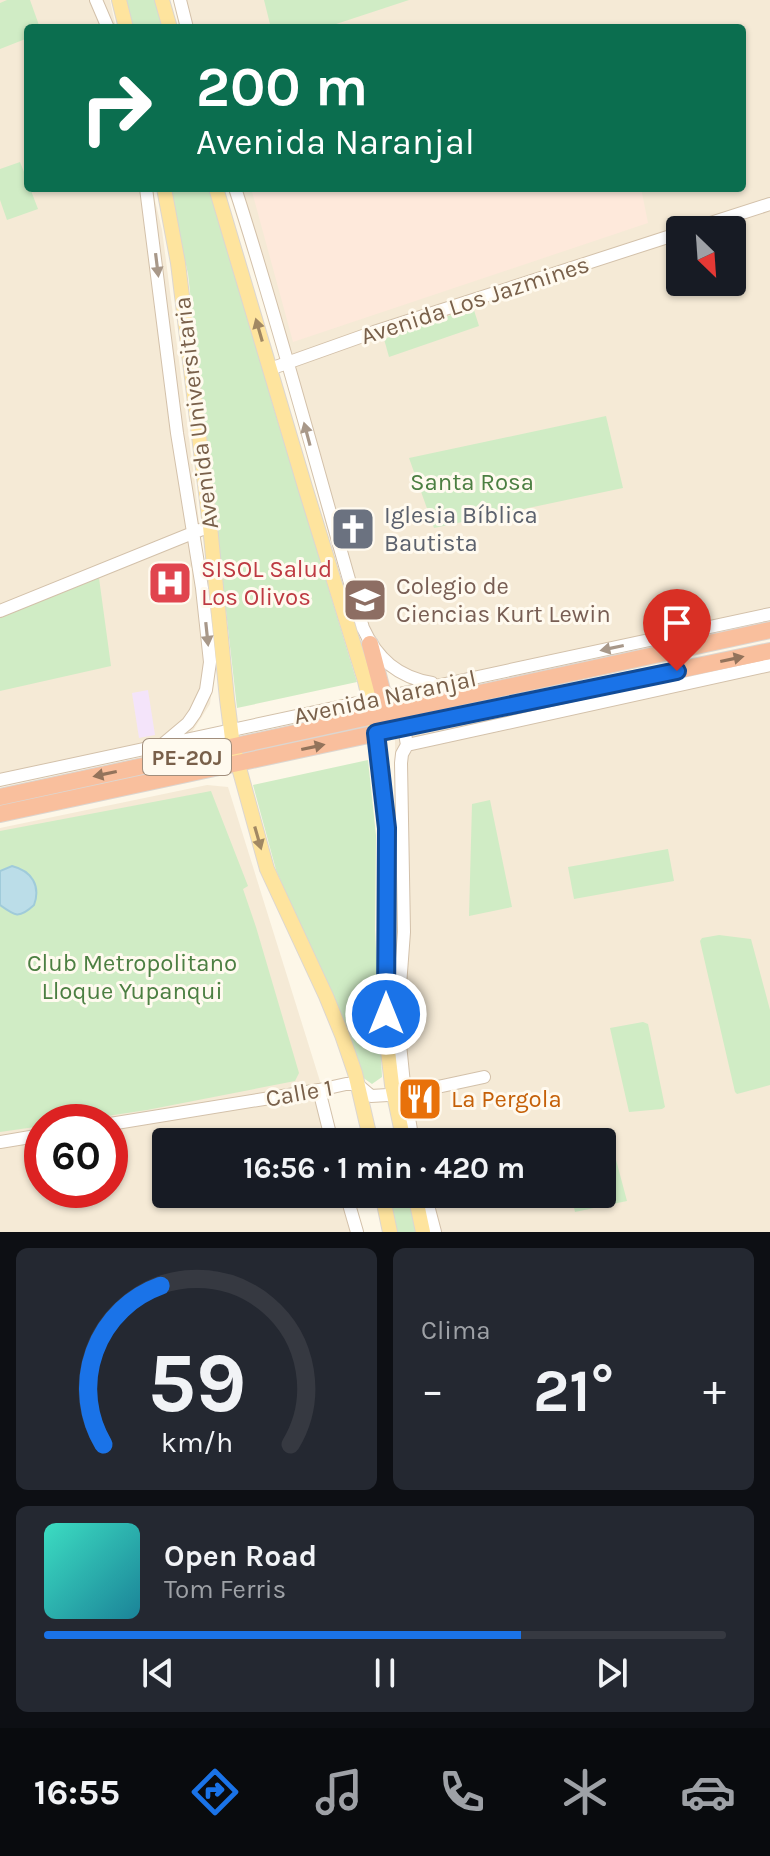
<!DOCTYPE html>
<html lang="es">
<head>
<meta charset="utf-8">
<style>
  body { margin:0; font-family:Karla,sans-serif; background:#242831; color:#f1f3f6; height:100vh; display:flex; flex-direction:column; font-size:30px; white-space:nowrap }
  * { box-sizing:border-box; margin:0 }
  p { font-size:26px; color:#9ea1a6 }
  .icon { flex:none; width:44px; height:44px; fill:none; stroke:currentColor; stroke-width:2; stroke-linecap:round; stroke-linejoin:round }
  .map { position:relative; height:1232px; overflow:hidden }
  .side { display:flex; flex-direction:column; gap:16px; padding:16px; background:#0d0f14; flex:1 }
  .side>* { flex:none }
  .banner { position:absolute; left:24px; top:24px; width:722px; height:168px; border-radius:8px; box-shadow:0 2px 6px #0004; background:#0b6e4f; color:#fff; overflow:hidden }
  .needle { width:52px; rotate:155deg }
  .buttons { position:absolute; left:666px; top:216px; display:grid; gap:16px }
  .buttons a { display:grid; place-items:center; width:80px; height:80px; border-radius:8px; background:#171b24; box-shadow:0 2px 6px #0004; font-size:40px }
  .speed { position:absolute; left:24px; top:1104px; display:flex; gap:16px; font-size:40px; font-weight:700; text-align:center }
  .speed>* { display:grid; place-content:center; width:104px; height:104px; border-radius:50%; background:#171b24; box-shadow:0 2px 6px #0004; line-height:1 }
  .speed .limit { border:12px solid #d22; background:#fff; color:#111 }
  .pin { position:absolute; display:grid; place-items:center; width:68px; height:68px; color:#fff; margin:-82px -34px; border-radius:50% 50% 50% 0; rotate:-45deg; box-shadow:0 0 8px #0007 }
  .pin .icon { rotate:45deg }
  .me { position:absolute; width:88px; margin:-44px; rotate:0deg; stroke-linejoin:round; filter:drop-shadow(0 0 6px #0008) }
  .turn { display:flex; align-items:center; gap:28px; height:168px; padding:0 40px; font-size:36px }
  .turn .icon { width:104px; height:104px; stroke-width:2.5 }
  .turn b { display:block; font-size:56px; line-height:68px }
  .big { font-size:60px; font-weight:700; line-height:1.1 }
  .side .tile { flex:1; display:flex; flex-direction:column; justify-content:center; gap:12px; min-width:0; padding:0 28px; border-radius:12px; background:#242831 }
  .side .dial { align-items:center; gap:0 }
  .dial svg { height:208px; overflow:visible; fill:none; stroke:#363941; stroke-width:7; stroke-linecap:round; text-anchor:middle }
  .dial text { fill:#f1f3f6; stroke:none }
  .song { display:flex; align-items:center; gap:24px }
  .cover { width:96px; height:96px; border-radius:12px; background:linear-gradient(135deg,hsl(170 70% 55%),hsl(190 70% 35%)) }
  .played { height:8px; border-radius:4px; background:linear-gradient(90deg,#1a73e8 70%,#363941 70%) }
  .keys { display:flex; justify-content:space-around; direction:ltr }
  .heat { display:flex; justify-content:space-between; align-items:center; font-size:44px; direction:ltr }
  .side .tiles { flex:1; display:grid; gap:16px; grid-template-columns:1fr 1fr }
  .tile:last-child { grid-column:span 2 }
  .trip { position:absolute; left:152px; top:1128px; width:464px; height:80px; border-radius:8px; background:#171b24; box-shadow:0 2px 6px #0004; font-weight:700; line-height:80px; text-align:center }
  .tabs { display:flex; height:128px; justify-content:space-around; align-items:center; background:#090b0e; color:#9ea1a6 }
  .tabs .icon { width:56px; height:56px }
  .tabs .current { color:#1a73e8 }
  .tabs b { font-size:36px; color:#f1f3f6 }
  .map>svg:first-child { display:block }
  .residential { fill:#f5ead6; fill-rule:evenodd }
  .commercial { fill:#fee9db }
  .education { fill:#f4e4fa }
  .green { fill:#d0ecc5 }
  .water { fill:#bbdde8; stroke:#a0cbda; stroke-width:2 }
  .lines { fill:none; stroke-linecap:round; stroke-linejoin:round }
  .secondary-casing { stroke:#d3c1aa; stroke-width:14 }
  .primary-casing { stroke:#dcd6d0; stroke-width:16 }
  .highway-casing { stroke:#dcd6d0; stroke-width:18 }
  .secondary { stroke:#fff; stroke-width:12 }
  .primary { stroke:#fee49e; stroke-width:14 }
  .highway { stroke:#f9bf9d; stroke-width:16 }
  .oneway { fill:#a89889 }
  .oneway2 { fill:#a18863 }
  .oneway3 { fill:#93735b }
  .route-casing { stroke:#114b97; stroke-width:20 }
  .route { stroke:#1a73e8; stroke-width:14 }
  .labels { text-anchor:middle; stroke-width:6; stroke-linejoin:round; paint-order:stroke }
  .shield { fill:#fffaef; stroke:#a18e7c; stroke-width:2 }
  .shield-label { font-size:22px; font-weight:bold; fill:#79604a }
  .street-label { font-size:24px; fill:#79604a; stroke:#fffaef }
  .park-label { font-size:24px; fill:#4c7f42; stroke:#fffaef }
  .worship-label { font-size:24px; fill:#5b616d; stroke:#fffaef; text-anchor:start }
  .health-label { font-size:24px; fill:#be3a42; stroke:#fffaef; text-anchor:start }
  .education-label { font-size:24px; fill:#785e54; stroke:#fffaef; text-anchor:start }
  .food-label { font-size:24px; fill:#c56008; stroke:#fffaef; text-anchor:start }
</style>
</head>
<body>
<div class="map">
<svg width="770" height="1232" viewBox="0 0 770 1232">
  <rect width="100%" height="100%" fill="#fdf7e8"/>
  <path class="residential" d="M 0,0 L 110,0 L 116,28 L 28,28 L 28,188 L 152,188 L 162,230 L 195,484 L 214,670 L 210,704 L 192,732 L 159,751 L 0,785 Z
    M 173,0 L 770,0 L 770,621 L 447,689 L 409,684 L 381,668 L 367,649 L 333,550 L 279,352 L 230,188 L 742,188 L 742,28 L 182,28 ZM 680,230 L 732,230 L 732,282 L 680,282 Z
    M 770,658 L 770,1232 L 429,1232 L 420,1194 L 602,1194 L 602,1142 L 409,1142 L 393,1035 L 396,947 L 395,739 Z
    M 207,785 L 228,787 L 319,1078 L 337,1142 L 166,1142 L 166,1194 L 352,1194 L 363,1232 L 0,1232 L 0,828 ZM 42,1122 L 110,1122 L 110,1190 L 42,1190 Z"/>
  <path class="commercial" d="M 251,188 L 641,188 L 648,223 L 293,342 Z"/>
  <path class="education" d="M 148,690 L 155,735 L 139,738 L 132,693 Z"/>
  <path class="green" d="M 7,0 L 30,0 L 40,28 L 28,28 L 28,38 L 0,49 L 0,3 Z
    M 126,0 L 158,0 L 166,28 L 132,28 Z
    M 264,0 L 409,0 L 324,28 L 271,28 Z
    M 20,162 L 28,182 L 28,188 L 30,188 L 38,209 L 7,220 L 0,200 L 0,169 Z
    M 169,188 L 212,188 L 273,406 L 357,682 L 237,708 L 188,274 Z
    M 473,307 L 479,326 L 389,357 L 384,339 Z
    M 606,416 L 623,488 L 434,528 L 409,458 Z
    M 99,578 L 111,666 L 0,691 L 0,617 Z
    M 368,760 L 376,835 L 375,930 L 382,1077 L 372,1084 L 362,1077 L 348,1033 L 276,870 L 253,785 Z
    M 211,791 L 248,886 L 243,889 L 256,927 L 299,1073 L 295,1081 L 147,1110 L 68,1122 L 42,1122 L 42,1126 L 0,1132 L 0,831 Z
    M 490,800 L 512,907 L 469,916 L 472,804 Z
    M 668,849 L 674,881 L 574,899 L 568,867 Z
    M 719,935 L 751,939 L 770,1010 L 770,1085 L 737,1094 L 735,1092 L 700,941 L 702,938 Z
    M 643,1022 L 648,1024 L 665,1107 L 662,1109 L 629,1112 L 610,1028 Z
    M 555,1130 L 611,1141 L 627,1201 L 575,1212 L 571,1194 L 602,1194 L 602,1142 L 558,1142 Z
    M 390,1194 L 409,1194 L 418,1232 L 396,1232 Z"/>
  <path class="water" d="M 12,866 C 32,871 41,886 34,905 C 19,919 15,916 0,905 L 0,871 Z"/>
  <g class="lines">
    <g class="secondary-casing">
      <path id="secondary" d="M 96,0 L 108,28
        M 180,0 L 187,28
        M 146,188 L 177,433 L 202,588 L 210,662 L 206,690 L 195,713 L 188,723 L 163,744
        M 235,188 C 282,333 320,481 363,628 C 377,659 398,677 432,683
        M 689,230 L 770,204
        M 270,369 L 374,332 L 680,233
        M 0,611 L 210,526
        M 404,728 L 407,745 L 402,754 L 401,763 L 404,932 L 399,999 L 400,1044 L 405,1094 L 413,1142
        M 407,745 L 770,665
        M 0,780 C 257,727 513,667 770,614
        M 319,1090 L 332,1142
        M 110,1124 L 319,1090 L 346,1084 L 357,1084 L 371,1096 L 405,1094 L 484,1077
        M 0,1142 L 42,1135
        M 346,1194 L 357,1232
        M 425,1194 L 435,1232"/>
    </g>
    <g class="primary-casing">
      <path id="primary" d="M 119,0 L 126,28
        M 162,0 L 170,28
        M 164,188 L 178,263 L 210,526 L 227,699 L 233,746 L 267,869 L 326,996 L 342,1035 L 355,1073 L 371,1142
        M 216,188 L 305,487 L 365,681 L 373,716 L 379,750 L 387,828 L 386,1034 L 392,1085 L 404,1142
        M 382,1194 L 390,1232
        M 415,1194 L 423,1232"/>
    </g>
    <g class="highway-casing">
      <path id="highway" d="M 370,644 L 388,713 L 383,721
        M 0,797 L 770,630
        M 0,814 L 401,728 L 770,651"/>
    </g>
    <use href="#secondary" class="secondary"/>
    <use href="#primary" class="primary"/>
    <use href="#highway" class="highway"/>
  </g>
  <defs><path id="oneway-solid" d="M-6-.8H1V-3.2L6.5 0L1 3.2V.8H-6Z" transform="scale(2)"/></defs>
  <g class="oneway">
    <use href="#oneway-solid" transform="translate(157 265) rotate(83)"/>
    <use href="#oneway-solid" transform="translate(307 434) rotate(-105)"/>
    <use href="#oneway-solid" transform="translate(207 634) rotate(84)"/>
    <use href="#oneway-solid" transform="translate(612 648) rotate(168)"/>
  </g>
  <g class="oneway2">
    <use href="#oneway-solid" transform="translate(259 330) rotate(-106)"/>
    <use href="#oneway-solid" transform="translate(258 838) rotate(74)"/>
  </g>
  <g class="oneway3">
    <use href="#oneway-solid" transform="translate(732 659) rotate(-12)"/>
    <use href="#oneway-solid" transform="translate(313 747) rotate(-12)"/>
    <use href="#oneway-solid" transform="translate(105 774) rotate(168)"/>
  </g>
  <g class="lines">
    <g class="route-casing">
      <path id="route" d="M 386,1014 L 387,828 L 376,733 L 677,671"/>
    </g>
    <use href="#route" class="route"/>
  </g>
  <defs>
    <g id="church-square" transform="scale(2.3)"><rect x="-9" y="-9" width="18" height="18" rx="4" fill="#6b7280" stroke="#fffaef"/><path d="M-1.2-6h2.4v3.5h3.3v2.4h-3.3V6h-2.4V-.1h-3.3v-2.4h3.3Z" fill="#fff"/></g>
    <g id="hospital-square" transform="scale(2.3)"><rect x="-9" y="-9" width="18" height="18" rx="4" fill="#e0444e" stroke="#fffaef"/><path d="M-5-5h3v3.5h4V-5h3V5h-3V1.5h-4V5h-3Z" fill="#fff"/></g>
    <g id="school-square" transform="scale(2.3)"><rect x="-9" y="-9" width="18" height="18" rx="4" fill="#8d6e63" stroke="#fffaef"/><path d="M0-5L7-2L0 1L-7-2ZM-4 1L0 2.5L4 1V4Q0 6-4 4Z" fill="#fff"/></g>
    <g id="restaurant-square" transform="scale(2.3)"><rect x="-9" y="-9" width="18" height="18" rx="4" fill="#e8710a" stroke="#fffaef"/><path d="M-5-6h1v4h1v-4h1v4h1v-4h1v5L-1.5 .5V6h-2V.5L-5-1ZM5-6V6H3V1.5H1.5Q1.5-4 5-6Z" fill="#fff"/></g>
  </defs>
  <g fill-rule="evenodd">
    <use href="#church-square" x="353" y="529"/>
    <use href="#hospital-square" x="170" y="583"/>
    <use href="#school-square" x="365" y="600"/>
    <use href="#restaurant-square" x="420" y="1099"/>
  </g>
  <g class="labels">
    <rect class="shield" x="143" y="739" width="88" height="36" rx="6"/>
    <g class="shield-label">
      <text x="187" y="765">PE-20J</text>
    </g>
    <g class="street-label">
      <text transform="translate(475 300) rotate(-18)" y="8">Avenida Los Jazmines</text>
      <text transform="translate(196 413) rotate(-97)" y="8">Avenida Universitaria</text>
      <text transform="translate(385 697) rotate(-12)" y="8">Avenida Naranjal</text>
      <text transform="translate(299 1093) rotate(-10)" y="8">Calle 1</text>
    </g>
    <g class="park-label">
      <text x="472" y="490">Santa Rosa</text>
      <text x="132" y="971">Club Metropolitano<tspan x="132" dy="28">Lloque Yupanqui</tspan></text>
    </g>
    <g class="worship-label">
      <text x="384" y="523">Iglesia Bíblica<tspan x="384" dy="28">Bautista</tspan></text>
    </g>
    <g class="health-label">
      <text x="201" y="577">SISOL Salud<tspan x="201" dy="28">Los Olivos</tspan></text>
    </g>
    <g class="education-label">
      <text x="396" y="594">Colegio de<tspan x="396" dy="28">Ciencias Kurt Lewin</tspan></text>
    </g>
    <g class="food-label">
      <text x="451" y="1107">La Pergola</text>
    </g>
  </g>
</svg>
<div class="buttons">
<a><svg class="needle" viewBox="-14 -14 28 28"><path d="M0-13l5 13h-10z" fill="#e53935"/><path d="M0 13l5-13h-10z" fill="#9ea1a6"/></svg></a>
</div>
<div class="speed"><div class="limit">60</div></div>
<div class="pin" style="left:677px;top:671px;background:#d93025"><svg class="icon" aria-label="arrive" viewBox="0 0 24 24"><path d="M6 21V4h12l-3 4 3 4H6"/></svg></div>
<svg class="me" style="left:386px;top:1014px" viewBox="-20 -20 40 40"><circle r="17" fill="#1a73e8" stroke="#fff" stroke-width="3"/><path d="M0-11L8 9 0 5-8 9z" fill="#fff"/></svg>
<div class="trip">16:56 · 1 min · 420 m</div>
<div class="banner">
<div class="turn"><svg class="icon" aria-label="right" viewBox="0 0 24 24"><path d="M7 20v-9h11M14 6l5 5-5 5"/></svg><div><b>200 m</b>Avenida Naranjal</div></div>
</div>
</div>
<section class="side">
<div class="tiles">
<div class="tile dial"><svg viewBox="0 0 100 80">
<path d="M14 69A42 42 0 1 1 86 69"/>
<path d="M14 69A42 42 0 0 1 36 8" stroke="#1a73e8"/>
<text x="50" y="56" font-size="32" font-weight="700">59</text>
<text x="50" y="72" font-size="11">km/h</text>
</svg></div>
<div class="tile"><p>Clima</p>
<div class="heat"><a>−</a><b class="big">21°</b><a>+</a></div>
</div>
<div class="tile">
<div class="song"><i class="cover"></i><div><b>Open Road</b><p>Tom Ferris</p></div></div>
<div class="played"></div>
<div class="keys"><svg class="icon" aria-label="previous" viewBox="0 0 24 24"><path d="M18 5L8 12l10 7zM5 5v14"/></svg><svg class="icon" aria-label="pause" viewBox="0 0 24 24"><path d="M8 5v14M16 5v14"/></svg><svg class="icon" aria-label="next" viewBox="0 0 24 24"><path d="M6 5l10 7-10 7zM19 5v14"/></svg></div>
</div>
</div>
</section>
<nav class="tabs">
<b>16:55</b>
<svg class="icon current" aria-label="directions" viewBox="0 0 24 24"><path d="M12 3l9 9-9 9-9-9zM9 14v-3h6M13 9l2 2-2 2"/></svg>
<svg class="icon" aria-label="music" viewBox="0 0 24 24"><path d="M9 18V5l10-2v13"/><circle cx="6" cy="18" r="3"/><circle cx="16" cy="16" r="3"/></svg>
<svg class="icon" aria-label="phone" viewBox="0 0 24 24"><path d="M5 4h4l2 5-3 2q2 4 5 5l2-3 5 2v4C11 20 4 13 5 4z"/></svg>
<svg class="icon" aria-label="climate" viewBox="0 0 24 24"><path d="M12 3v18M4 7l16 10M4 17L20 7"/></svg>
<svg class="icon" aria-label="car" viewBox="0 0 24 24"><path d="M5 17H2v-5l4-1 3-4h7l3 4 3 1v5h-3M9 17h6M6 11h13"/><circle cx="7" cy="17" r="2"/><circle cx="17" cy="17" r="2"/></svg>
</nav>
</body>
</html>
